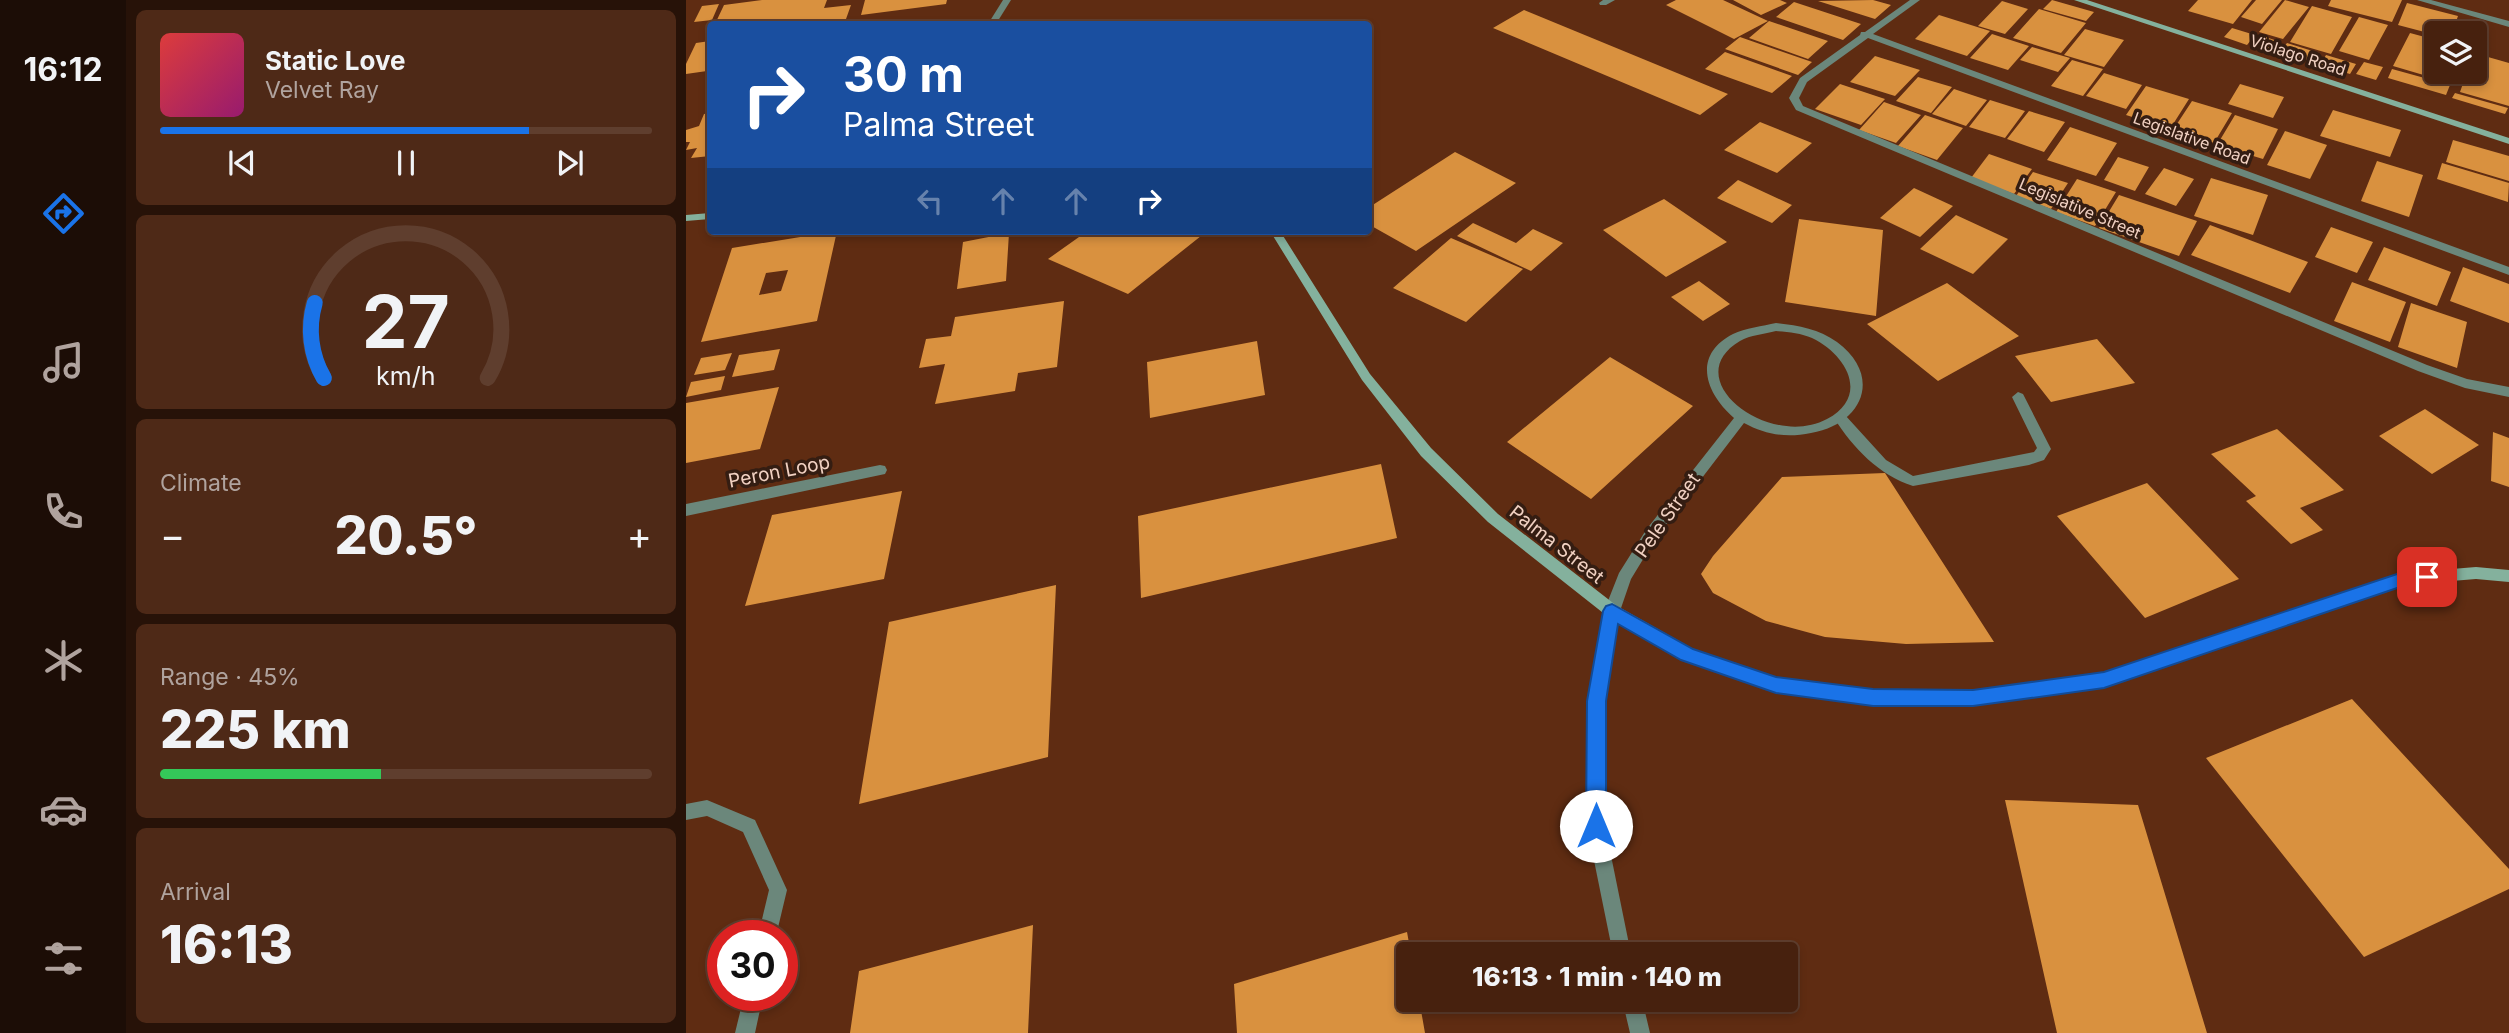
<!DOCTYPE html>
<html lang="en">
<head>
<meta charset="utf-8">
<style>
  body { margin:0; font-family:Inter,sans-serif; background:#4e2917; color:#f1f3f6; height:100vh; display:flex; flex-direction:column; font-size:26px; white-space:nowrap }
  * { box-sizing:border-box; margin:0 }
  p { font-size:23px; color:#b0a39e }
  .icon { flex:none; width:38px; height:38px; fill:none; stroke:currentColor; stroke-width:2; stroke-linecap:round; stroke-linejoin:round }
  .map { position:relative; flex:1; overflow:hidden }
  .sheet { display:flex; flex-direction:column; gap:10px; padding:10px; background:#271208; width:560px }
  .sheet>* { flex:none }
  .guide { position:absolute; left:21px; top:21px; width:665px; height:214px; border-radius:7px; box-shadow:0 4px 10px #0003,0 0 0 2px #5f3e2e; background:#1a4fa0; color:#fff; overflow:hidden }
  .controls { position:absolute; left:1738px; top:21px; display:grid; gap:14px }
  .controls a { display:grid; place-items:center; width:63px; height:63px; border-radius:7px; background:#47210e; box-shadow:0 4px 10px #0003,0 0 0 2px #5f3e2e; font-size:35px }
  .speed { position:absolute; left:21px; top:920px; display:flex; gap:14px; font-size:35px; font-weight:700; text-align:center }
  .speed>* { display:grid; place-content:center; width:91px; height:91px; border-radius:50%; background:#47210e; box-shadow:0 4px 10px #0003,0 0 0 2px #5f3e2e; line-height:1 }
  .speed .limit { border:10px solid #d22; background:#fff; color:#111 }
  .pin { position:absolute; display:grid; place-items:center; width:60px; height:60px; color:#fff; margin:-30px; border-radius:14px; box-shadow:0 4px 10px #0006 }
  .me { position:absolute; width:77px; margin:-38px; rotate:0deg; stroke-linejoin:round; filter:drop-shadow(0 0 5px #0008) }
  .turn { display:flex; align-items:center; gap:24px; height:147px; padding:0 21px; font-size:32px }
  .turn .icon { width:91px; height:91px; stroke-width:2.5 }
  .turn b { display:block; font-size:49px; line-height:60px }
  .lanes { display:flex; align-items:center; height:66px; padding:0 21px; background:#0003; justify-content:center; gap:35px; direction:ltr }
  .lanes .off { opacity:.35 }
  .big { font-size:52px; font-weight:800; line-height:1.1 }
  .sheet .widget { flex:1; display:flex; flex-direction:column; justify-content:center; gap:10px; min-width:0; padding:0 24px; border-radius:10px; background:#4e2917 }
  .sheet .dial { align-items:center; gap:0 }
  .dial svg { height:182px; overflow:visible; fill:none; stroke:#5f3e2e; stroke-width:7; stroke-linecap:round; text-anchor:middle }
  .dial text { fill:#f1f3f6; stroke:none }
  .song { display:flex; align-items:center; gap:21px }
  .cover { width:84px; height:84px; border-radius:10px; background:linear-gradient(135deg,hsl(0 70% 55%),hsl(320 70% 35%)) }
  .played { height:7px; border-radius:4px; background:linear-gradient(90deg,#1a73e8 75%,#5f3e2e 75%) }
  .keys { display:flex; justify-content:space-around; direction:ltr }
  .heat { display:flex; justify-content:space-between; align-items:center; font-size:38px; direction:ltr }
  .charge { height:10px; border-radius:5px; background:linear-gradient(90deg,#34c759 45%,#5f3e2e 0) }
  .trip { position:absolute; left:710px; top:942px; width:402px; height:70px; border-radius:7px; background:#47210e; box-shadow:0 4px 10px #0003,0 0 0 2px #5f3e2e; font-weight:800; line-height:70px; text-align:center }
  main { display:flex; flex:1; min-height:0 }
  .tabs { display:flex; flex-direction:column; width:126px; justify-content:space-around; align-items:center; background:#1c0d06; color:#b0a39e }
  .tabs .icon { width:49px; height:49px }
  .tabs .active { color:#1a73e8 }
  .tabs b { font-size:32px; color:#f1f3f6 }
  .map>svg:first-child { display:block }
  .building { fill:#d9913f; fill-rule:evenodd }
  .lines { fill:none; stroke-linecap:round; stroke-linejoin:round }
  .lane { fill:#6b877b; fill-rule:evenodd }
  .street { fill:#6b877b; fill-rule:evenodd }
  .secondary { fill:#84b19d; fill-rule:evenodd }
  .route { fill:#1a73e8; stroke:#114b97; stroke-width:2 }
  .labels { text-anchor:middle; stroke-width:7; stroke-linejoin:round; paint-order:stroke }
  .far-street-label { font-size:16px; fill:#f1d1c2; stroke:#341d12 }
  .street-label { font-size:19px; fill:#f1d1c2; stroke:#341d12 }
</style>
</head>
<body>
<main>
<nav class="tabs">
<b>16:12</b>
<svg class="icon active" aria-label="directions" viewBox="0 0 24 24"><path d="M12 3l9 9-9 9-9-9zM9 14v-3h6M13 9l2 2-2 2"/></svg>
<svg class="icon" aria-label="music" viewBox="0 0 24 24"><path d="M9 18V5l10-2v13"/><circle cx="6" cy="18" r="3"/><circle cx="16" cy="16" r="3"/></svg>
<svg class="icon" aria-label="phone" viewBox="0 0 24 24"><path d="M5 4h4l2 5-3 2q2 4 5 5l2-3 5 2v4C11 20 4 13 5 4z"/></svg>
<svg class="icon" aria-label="climate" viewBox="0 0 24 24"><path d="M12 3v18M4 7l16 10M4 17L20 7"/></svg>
<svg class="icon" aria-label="car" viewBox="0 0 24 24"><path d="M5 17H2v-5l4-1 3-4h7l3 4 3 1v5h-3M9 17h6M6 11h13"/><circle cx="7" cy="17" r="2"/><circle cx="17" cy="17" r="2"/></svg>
<svg class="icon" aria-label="filters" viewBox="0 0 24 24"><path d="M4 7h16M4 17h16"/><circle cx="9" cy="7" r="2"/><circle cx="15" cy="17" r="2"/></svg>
</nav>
<section class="sheet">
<div class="widget">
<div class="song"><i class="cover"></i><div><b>Static Love</b><p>Velvet Ray</p></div></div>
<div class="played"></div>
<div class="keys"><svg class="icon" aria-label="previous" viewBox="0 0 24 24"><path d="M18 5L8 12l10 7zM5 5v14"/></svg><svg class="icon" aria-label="pause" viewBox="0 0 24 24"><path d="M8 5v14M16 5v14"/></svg><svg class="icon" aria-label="next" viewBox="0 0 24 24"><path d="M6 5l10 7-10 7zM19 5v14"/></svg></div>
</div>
<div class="widget dial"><svg viewBox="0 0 100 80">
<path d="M14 69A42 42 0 1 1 86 69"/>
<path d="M14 69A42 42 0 0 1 10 36" stroke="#1a73e8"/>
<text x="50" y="56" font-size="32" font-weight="700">27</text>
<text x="50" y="72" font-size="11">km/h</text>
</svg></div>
<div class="widget"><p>Climate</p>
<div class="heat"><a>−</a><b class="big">20.5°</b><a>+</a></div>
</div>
<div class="widget"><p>Range · 45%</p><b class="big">225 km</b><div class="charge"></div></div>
<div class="widget"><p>Arrival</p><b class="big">16:13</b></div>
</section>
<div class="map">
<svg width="1823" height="1033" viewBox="0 0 1823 1033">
  <rect width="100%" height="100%" fill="#5f2c12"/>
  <path class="building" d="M 76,0 L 141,0 L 138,8 L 165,5 L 160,19 L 115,24 L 29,24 L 38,5 Z
    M 179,0 L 261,0 L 260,4 L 175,15 Z
    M 990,0 L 1037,0 L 1082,21 L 1048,39 L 980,5 Z
    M 1047,0 L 1094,0 L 1101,3 L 1075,15 Z
    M 1187,0 L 1205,5 L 1189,19 L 1132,1 Z
    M 1366,0 L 1408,12 L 1400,21 L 1357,9 Z
    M 1512,0 L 1566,0 L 1547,24 L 1502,11 Z
    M 1570,0 L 1596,0 L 1576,24 L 1555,17 Z
    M 1599,0 L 1623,7 L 1597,39 L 1573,32 Z
    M 1645,0 L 1716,0 L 1706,22 L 1642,6 Z
    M 1316,1 L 1342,9 L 1319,34 L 1292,26 Z
    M 1108,2 L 1175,24 L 1157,40 L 1090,17 Z
    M 1721,3 L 1772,16 L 1766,33 L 1750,35 L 1712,25 Z
    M 33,4 L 26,20 L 8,22 L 16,6 Z
    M 1626,6 L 1666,17 L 1645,54 L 1604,42 Z
    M 1353,9 L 1400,23 L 1375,53 L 1327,38 Z
    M 838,10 L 1042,94 L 1014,115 L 807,28 Z
    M 1253,15 L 1304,31 L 1281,56 L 1229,39 Z
    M 1673,17 L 1702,25 L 1683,60 L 1653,51 Z
    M 445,19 L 487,22 L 484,24 L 441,24 Z
    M 1083,21 L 1142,41 L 1122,59 L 1063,38 Z
    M 1546,28 L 1569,35 L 1561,45 L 1538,37 Z
    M 1399,29 L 1438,40 L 1418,67 L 1378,55 Z
    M 1724,33 L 1750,40 L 1750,72 L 1773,72 L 1768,84 L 1707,66 Z
    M 1306,34 L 1343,46 L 1322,70 L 1284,58 Z
    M 1577,36 L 1594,42 L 1585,51 L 1568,46 Z
    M 1054,37 L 1126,62 L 1112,75 L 1039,49 Z
    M 24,41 L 24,64 L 21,71 L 0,74 L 0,64 L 10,43 Z
    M 1601,43 L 1633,53 L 1626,62 L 1594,52 Z
    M 1346,47 L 1384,58 L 1372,72 L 1334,60 Z
    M 1039,52 L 1106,76 L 1086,93 L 1019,69 Z
    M 1788,53 L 1823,63 L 1823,106 L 1774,92 L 1781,72 L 1788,72 Z
    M 1640,55 L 1670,64 L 1664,74 L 1634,65 Z
    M 1189,56 L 1234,70 L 1209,96 L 1164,82 Z
    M 1386,60 L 1417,69 L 1397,96 L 1365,86 Z
    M 1678,62 L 1697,67 L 1690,80 L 1670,74 Z
    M 1706,69 L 1764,85 L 1760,95 L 1702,78 Z
    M 1418,73 L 1456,85 L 1440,109 L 1400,96 Z
    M 1232,77 L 1266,87 L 1245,113 L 1210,101 Z
    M 1154,84 L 1199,99 L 1175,125 L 1129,109 Z
    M 1554,84 L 1598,97 L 1587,118 L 1542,104 Z
    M 1460,86 L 1503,99 L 1484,129 L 1440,115 Z
    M 1268,89 L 1301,100 L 1280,126 L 1246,114 Z
    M 1769,93 L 1822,108 L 1819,114 L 1766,98 Z
    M 1304,100 L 1339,111 L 1319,138 L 1283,127 Z
    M 1506,101 L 1546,113 L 1528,143 L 1487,130 Z
    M 1198,102 L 1235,115 L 1210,143 L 1173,130 Z
    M 1647,110 L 1715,130 L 1704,157 L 1634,136 Z
    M 1343,111 L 1379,122 L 1358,152 L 1321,139 Z
    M 24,113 L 24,156 L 5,158 L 11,148 L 0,150 L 4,142 L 0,142 L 0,130 L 13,126 L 18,114 Z
    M 1239,115 L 1277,128 L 1251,160 L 1212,146 Z
    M 1549,115 L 1592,129 L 1577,159 L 1531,145 Z
    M 1074,122 L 1126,143 L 1091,173 L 1038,150 Z
    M 1384,127 L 1431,143 L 1410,176 L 1361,160 Z
    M 1599,131 L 1641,145 L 1624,179 L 1581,165 Z
    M 1767,140 L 1823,156 L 1823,181 L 1760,162 Z
    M 769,152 L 830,183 L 730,251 L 682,224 L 682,208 Z
    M 1303,154 L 1346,169 L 1328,194 L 1285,178 Z
    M 1432,157 L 1463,167 L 1449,191 L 1418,180 Z
    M 1691,161 L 1737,175 L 1723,217 L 1675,201 Z
    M 1756,163 L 1823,183 L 1822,202 L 1751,179 Z
    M 1478,168 L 1508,179 L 1490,206 L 1459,194 Z
    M 1347,172 L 1382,183 L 1365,209 L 1330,196 Z
    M 1525,178 L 1582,195 L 1567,235 L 1508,216 Z
    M 1391,179 L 1430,192 L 1409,226 L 1370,212 Z
    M 1052,180 L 1106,205 L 1086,223 L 1031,198 Z
    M 1228,188 L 1267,206 L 1234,237 L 1194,218 Z
    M 1433,195 L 1511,221 L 1493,256 L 1413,228 Z
    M 978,199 L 1041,242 L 980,277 L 917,230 Z
    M 1270,215 L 1322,239 L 1287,274 L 1234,249 Z
    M 1113,219 L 1197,230 L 1190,316 L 1099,302 Z
    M 787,223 L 830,243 L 847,229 L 877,243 L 845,271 L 771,236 Z
    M 1524,225 L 1622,262 L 1604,293 L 1505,255 Z
    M 1645,227 L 1687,242 L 1671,273 L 1629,257 Z
    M 151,231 L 131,321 L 15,342 L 46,248 ZM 102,270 L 95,291 L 73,295 L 80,273 Z
    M 380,231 L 516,231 L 520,232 L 442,294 L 362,259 L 393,237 Z
    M 323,233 L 320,281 L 271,289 L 277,242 Z
    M 765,238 L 837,269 L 780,322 L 707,288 Z
    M 1698,247 L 1765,272 L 1751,306 L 1682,280 Z
    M 1777,267 L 1823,284 L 1823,323 L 1764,301 Z
    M 1013,281 L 1044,304 L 1017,321 L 985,297 Z
    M 1666,282 L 1720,302 L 1704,342 L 1648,321 Z
    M 1261,283 L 1333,336 L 1252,381 L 1181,324 Z
    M 378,301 L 371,367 L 332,373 L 329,391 L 249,404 L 259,364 L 233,368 L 240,339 L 265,336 L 269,317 Z
    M 1725,303 L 1781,322 L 1771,368 L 1712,347 Z
    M 1411,339 L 1449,383 L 1365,402 L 1329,356 Z
    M 571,341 L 579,395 L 464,418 L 461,362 Z
    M 94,349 L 88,370 L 46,377 L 53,355 Z
    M 46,353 L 39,370 L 8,375 L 15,358 Z
    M 924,357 L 1007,406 L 905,499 L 821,442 Z
    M 39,376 L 35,390 L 0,397 L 5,382 Z
    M 93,387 L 74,449 L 0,463 L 0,403 Z
    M 1739,409 L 1793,445 L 1746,474 L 1693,436 Z
    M 1591,429 L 1658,490 L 1614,508 L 1637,530 L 1605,544 L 1560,501 L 1570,496 L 1525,454 Z
    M 1807,432 L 1823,438 L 1823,487 L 1805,481 Z
    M 695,464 L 711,538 L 455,598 L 452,516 Z
    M 1199,473 L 1308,642 L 1220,644 L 1139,637 L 1080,621 L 1027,593 L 1015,574 L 1027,556 L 1096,477 Z
    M 1461,483 L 1553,579 L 1459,618 L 1371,516 Z
    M 216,491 L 198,579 L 59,606 L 86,515 Z
    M 370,585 L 362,757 L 173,804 L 203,622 Z
    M 1666,699 L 1823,869 L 1823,889 L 1678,957 L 1520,758 Z
    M 1319,800 L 1452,805 L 1521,1033 L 1371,1033 Z
    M 347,925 L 342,1033 L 164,1033 L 173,971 Z
    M 721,932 L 725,954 L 723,999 L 733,999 L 739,1033 L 551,1033 L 548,984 Z"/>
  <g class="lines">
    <path class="lane" d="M 1332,392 L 1337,394 L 1365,449 L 1358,460 L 1343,465 L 1227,486 C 1193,475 1167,448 1148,418 L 1149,415 L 1159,415 L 1200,460 L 1227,476 L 1348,452 L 1351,448 L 1326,397 Z"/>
    <path class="street" d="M 317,0 L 325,0 L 310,24 L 302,24 Z
      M 917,0 L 929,0 L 920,5 L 914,5 L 913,3 Z
      M 1224,0 L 1234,0 L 1187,34 L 1823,267 L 1823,275 L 1182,38 L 1121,82 L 1113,98 L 1117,106 L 1741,365 L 1781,379 L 1823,387 L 1823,397 L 1779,388 L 1732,371 L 1110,110 L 1103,98 L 1114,78 L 1174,35 L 1175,32 L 1179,32 Z
      M 1731,0 L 1745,0 L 1823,21 L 1823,27 Z
      M 1090,323 C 1111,325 1133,329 1151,342 C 1197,376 1177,424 1125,433 C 1101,438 1080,435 1058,423 L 970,538 L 945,579 L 934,611 L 919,701 L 919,826 L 945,954 L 927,954 L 901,826 L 903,701 L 918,611 L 933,573 L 960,530 L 1048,418 C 1019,393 1006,355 1047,334 C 1059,328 1077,326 1090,323 ZM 1090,331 C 1102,332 1115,333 1126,338 C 1161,355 1184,396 1141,419 C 1083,450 990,379 1054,341 C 1064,335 1079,334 1090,331 Z
      M 194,465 L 199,466 L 201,470 L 199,474 L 0,516 L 0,504 Z
      M 21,800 L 69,820 L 101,890 L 90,936 L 72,936 L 83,890 L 57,832 L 21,816 L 0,820 L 0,804 Z
      M 58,996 L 77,996 L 69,1033 L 49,1033 Z
      M 936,999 L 956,999 L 964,1033 L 944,1033 Z"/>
    <path class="secondary" d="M 1388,0 L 1401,0 L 1823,138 L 1823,144 Z
      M 24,213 L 24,219 L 0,221 L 0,215 Z
      M 584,231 L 594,231 L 684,374 L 745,448 L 812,514 L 931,606 L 1007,649 L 1090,678 L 1187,691 L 1287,691 L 1418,673 L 1717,573 L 1790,567 L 1823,570 L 1823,582 L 1790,579 L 1717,585 L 1418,687 L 1287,705 L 1187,705 L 1090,692 L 997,659 L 921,616 L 802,522 L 735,456 L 676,380 Z"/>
  </g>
  <path class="route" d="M 1741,570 L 1747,572 L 1750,577 L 1747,582 L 1717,586 L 1418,688 L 1287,706 L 1187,706 L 1090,693 L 995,660 L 932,624 L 920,701 L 920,826 L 917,833 L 910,836 L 903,833 L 900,826 L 901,701 L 917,611 L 920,606 L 926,604 L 1007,649 L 1090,677 L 1187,689 L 1287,690 L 1418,672 L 1717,572 Z"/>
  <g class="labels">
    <g class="far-street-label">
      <text transform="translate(1612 55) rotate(18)" y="6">Violago Road</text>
      <text transform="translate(1506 138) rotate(20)" y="6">Legislative Road</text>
      <text transform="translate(1394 208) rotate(23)" y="6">Legislative Street</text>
    </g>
    <g class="street-label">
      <text transform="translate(93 471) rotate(-11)" y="7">Peron Loop</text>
      <text transform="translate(981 515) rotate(-55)" y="7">Pele Street</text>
      <text transform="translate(871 544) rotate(38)" y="7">Palma Street</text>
    </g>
  </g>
</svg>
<div class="controls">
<a><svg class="icon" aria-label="layers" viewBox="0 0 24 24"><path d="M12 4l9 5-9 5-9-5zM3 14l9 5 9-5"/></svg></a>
</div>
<div class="speed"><div class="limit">30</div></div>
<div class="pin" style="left:1741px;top:577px;background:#d93025"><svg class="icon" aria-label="arrive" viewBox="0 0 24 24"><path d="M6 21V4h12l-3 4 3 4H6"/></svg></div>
<svg class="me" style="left:910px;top:826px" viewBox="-20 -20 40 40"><circle r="19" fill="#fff"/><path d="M0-13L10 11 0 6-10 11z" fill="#1a73e8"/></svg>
<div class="trip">16:13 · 1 min · 140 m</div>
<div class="guide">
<div class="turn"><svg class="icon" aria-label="right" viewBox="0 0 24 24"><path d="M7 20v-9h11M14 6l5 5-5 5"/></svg><div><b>30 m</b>Palma Street</div></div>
<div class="lanes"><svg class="icon off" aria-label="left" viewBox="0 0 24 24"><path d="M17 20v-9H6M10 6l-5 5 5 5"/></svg><svg class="icon off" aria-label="ahead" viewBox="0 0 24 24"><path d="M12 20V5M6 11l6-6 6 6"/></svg><svg class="icon off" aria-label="ahead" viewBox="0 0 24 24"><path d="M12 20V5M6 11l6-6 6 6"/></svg><svg class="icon" aria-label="right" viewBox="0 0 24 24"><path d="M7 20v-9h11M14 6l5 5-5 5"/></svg></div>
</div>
</div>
</main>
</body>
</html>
